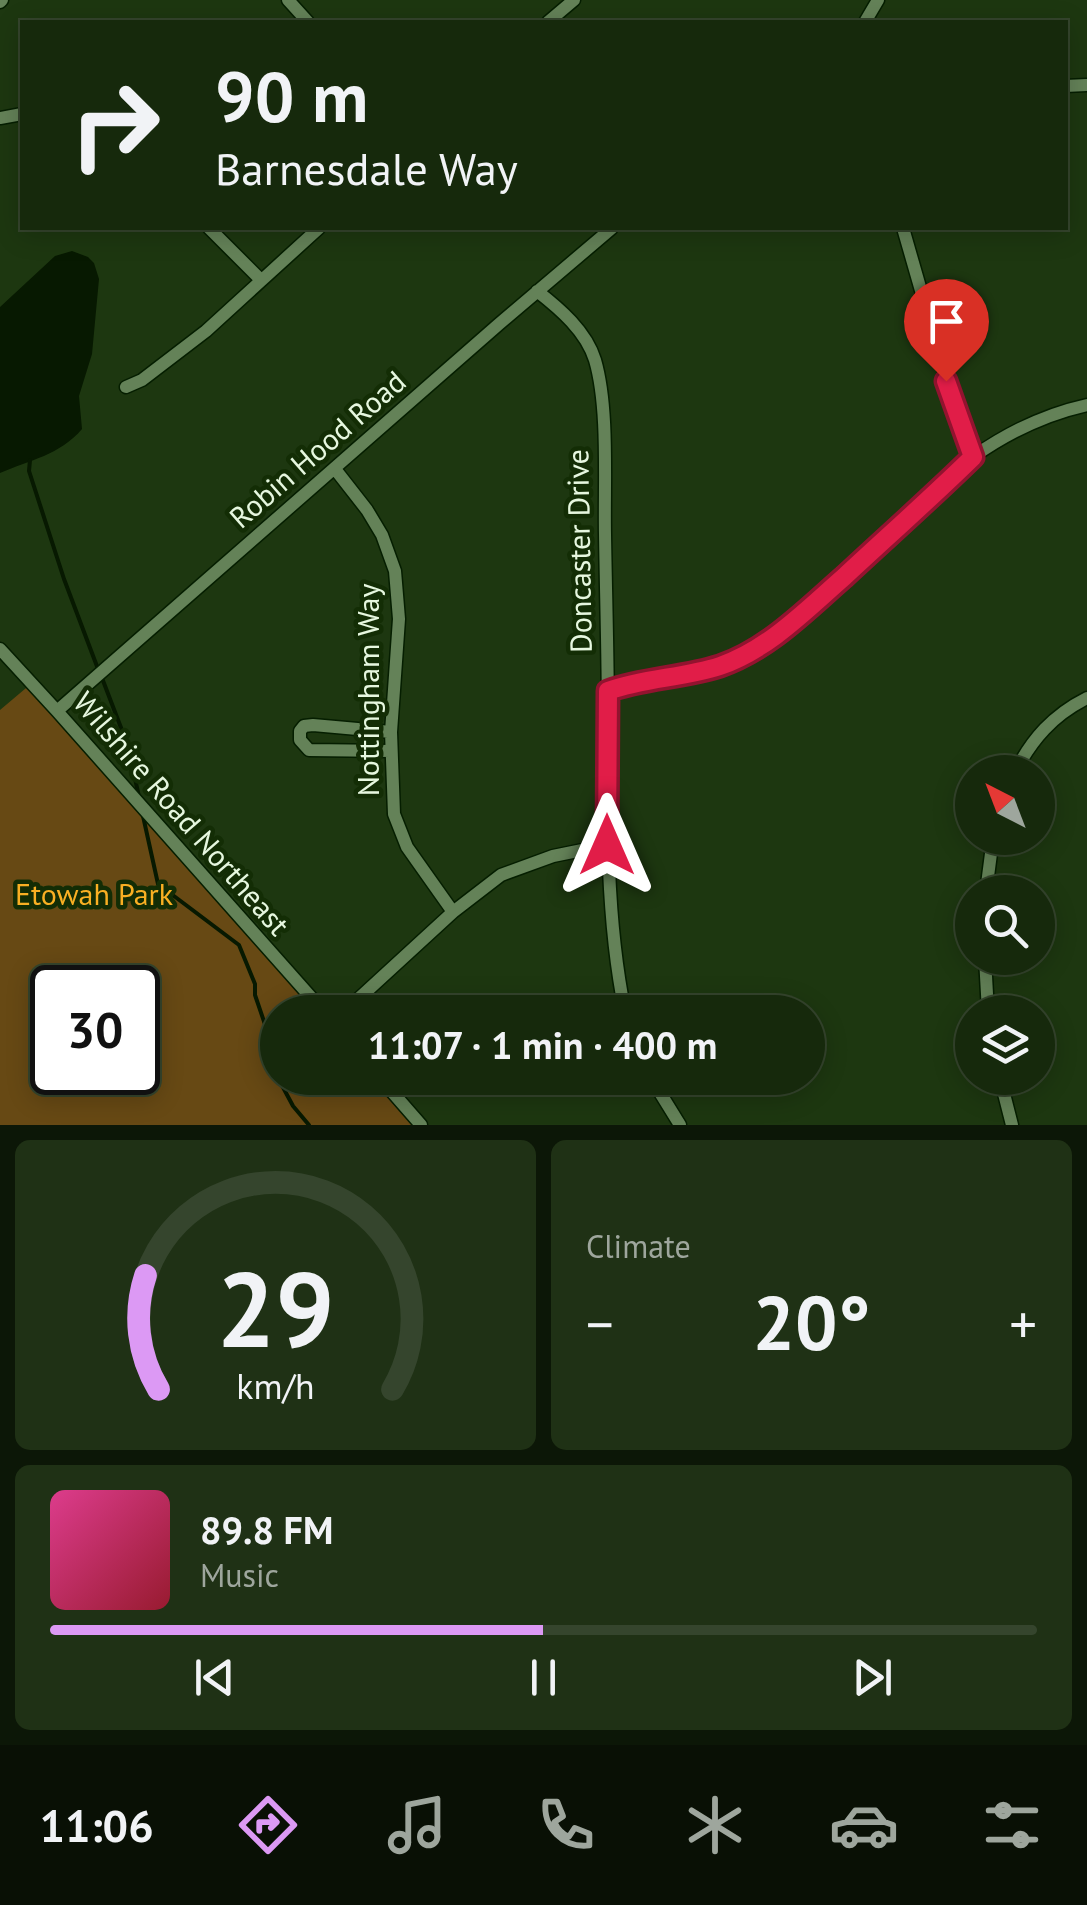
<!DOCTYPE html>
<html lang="en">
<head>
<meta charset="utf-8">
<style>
  body { margin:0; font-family:"PT Sans",sans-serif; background:#1f3115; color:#f1f3f6; height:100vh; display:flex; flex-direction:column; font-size:38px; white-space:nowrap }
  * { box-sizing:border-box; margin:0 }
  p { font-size:32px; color:#9ea69d }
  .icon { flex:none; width:55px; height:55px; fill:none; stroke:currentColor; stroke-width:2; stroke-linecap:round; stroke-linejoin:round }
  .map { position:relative; height:1125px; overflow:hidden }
  .side { display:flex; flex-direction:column; gap:15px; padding:15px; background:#0c1707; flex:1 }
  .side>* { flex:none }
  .hud { position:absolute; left:20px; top:20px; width:1048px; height:210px; border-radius:0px; box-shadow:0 5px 25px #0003,0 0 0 2px #35452d; background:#16290c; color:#f1f3f6; overflow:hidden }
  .needle { width:65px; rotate:318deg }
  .fabs { position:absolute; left:955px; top:755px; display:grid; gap:20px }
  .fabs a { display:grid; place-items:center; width:100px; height:100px; border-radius:50%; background:#16290c; box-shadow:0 5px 25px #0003,0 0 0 2px #35452d; font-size:50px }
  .speed { position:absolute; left:30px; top:965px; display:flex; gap:20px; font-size:50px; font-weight:700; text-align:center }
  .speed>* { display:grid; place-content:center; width:130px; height:130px; border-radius:50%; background:#16290c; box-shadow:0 5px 25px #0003,0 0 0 2px #35452d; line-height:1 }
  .speed .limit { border:5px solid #111; border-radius:15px; background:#fff; color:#111 }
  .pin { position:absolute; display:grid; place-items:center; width:85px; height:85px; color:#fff; margin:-102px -42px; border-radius:50% 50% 50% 0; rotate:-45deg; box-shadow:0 0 10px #0007 }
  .pin .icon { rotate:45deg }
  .me { position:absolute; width:110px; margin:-55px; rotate:0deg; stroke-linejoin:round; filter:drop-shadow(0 0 8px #0008) }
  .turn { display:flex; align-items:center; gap:35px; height:210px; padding:0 30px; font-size:45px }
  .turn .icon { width:130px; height:130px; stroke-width:2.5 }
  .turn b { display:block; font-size:70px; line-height:85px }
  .big { font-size:75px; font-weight:700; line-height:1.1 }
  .side .widget { flex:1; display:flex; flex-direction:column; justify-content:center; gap:15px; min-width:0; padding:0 35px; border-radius:15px; background:#1f3115 }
  .side .dial { align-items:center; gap:0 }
  .dial svg { height:260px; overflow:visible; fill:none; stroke:#35452d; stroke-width:7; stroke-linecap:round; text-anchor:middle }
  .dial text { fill:#f1f3f6; stroke:none }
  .song { display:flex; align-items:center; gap:30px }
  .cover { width:120px; height:120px; border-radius:15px; background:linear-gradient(135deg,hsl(330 70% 55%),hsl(350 70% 35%)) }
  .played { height:10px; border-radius:5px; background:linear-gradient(90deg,#dc99f4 50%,#35452d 50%) }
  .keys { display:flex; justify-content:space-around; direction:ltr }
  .heat { display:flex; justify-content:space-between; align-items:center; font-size:55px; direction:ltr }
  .side .tiles { flex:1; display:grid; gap:15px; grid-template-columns:1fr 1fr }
  .widget:last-child { grid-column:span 2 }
  .trip { position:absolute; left:260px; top:995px; width:565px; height:100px; border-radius:50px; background:#16290c; box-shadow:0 5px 25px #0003,0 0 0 2px #35452d; font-weight:700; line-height:100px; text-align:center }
  .menu { display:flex; height:160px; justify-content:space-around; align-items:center; background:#091005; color:#9ea69d }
  .menu .icon { width:70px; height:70px }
  .menu .active { color:#dc99f4 }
  .menu b { font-size:45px; color:#f1f3f6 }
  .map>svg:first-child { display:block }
  .green { fill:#674914; fill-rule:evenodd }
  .water { fill:#071901 }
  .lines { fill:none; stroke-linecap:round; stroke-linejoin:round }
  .stream { stroke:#071901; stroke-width:4 }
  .minor-casing { stroke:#051e00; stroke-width:15 }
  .minor { stroke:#648258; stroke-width:12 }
  .route-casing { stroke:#92132f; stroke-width:25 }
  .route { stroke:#e11d48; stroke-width:18 }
  .labels { text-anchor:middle; stroke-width:9; stroke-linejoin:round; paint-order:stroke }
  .street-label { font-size:30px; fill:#e6f7df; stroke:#132d05 }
  .park-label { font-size:30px; fill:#f9af23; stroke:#132d05 }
</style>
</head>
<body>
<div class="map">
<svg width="1087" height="1125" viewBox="0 0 1087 1125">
  <rect width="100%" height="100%" fill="#1d3710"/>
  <path class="green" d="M 32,683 L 321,1012 L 278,1012 L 278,1078 L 378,1078 L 420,1125 L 0,1125 L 0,710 ZM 52,988 L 138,988 L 138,1072 L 52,1072 Z"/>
  <path class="water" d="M 72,251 L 88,257 L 94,263 L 99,279 L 92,354 L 79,396 L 82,429 C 60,455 30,460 0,473 L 0,307 L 55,256 Z"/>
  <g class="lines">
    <path class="stream" d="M 30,460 L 29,471 L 64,579 L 98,669
      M 102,678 L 128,746 L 139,797
      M 143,816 L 158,884 L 239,945 L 255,984 L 255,995 L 272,1045 L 278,1075
      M 278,1078 L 293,1106 L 309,1125"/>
    <g class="minor-casing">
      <path id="minor" d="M 288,0 L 308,22
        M 0,2 L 2,0
        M 548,22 L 574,0
        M 865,22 L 878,0
        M 1065,86 L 1087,85
        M 0,118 L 22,114
        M 209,228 L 261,280
        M 903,228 L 947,381 L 973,457
        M 537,291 C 560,309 586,331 595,360 C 609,408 604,483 605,534 C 606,598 608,661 608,725 C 607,820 606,918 625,1012
        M 126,387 L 142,380 L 206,331 L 319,228
        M 335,469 L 367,510 L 382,535 L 395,571 L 399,619 L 391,732 L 394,814 L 407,847 L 453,912
        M 0,649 L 57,711 L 324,1012
        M 608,691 L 633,682 L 720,666 L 752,650 L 797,620 L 973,457 C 1007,433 1046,414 1087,405
        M 57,711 L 499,324 L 612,228
        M 391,751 L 309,750 L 300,740 L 300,731 L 304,726 L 313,725 L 391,732
        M 1015,772 C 1032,739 1053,715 1087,698
        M 986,892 L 993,838
        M 985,958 L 988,1012
        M 344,1012 L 453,912 L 501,875 L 553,856 L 607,845
        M 380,1078 L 421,1125
        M 651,1078 L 680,1125
        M 1000,1078 L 1012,1125"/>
    </g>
    <use href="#minor" class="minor"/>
  </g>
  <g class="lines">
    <g class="route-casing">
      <path id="route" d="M 607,845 L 608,691 C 644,678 683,678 720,666 C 769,649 806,610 844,577 C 887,537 931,498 973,457 L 946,381"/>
    </g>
    <use href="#route" class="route"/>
  </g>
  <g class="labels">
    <g class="street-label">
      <text transform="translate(318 450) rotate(-41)" y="10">Robin Hood Road</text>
      <text transform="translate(580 551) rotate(-91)" y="10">Doncaster Drive</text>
      <text transform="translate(369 690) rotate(-90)" y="10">Nottingham Way</text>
      <text transform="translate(181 814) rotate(49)" y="10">Wilshire Road Northeast</text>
    </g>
    <g class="park-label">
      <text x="94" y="905">Etowah Park</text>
    </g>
  </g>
</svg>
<div class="fabs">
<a><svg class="needle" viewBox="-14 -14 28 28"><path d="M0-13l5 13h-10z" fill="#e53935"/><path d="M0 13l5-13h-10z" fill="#9ea69d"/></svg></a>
<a><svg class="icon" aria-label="search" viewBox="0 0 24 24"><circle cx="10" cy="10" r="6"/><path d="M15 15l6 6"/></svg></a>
<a><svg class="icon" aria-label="layers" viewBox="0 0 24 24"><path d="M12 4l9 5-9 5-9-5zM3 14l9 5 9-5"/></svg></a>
</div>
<div class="speed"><div class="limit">30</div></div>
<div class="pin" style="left:946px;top:381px;background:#d93025"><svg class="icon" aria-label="arrive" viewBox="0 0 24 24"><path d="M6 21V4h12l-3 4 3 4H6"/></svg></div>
<svg class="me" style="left:607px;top:845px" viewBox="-20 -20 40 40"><path d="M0-17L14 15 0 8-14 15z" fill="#e11d48" stroke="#fff" stroke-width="4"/></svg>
<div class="trip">11:07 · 1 min · 400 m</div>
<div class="hud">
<div class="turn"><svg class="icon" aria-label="right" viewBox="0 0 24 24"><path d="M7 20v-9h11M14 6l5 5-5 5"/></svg><div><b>90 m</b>Barnesdale Way</div></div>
</div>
</div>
<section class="side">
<div class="tiles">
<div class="widget dial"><svg viewBox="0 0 100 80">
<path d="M14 69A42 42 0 1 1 86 69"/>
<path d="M14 69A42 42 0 0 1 10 34" stroke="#dc99f4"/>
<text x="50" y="56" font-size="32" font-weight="700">29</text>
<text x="50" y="72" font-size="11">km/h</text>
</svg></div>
<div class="widget"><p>Climate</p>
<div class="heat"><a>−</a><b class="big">20°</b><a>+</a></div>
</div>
<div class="widget">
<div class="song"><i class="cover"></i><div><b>89.8 FM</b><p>Music</p></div></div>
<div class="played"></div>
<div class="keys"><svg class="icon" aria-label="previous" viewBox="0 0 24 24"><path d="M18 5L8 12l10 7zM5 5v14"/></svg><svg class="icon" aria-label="pause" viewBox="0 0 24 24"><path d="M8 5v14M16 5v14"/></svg><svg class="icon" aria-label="next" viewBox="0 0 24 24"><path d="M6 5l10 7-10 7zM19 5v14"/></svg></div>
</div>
</div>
</section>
<nav class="menu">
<b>11:06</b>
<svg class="icon active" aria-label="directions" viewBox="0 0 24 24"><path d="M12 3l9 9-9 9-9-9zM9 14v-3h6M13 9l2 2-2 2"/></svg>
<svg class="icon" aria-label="music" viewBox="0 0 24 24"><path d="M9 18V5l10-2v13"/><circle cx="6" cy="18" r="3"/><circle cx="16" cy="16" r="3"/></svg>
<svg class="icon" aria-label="phone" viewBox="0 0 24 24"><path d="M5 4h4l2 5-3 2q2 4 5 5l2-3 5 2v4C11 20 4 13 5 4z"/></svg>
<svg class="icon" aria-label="climate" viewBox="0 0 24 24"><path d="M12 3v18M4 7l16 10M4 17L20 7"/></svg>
<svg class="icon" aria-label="car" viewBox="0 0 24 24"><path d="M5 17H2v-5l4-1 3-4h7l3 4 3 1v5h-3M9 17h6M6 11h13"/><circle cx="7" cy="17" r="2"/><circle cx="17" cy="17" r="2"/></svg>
<svg class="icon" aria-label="filters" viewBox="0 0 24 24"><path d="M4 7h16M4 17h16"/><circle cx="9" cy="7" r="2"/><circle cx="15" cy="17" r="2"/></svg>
</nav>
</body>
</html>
